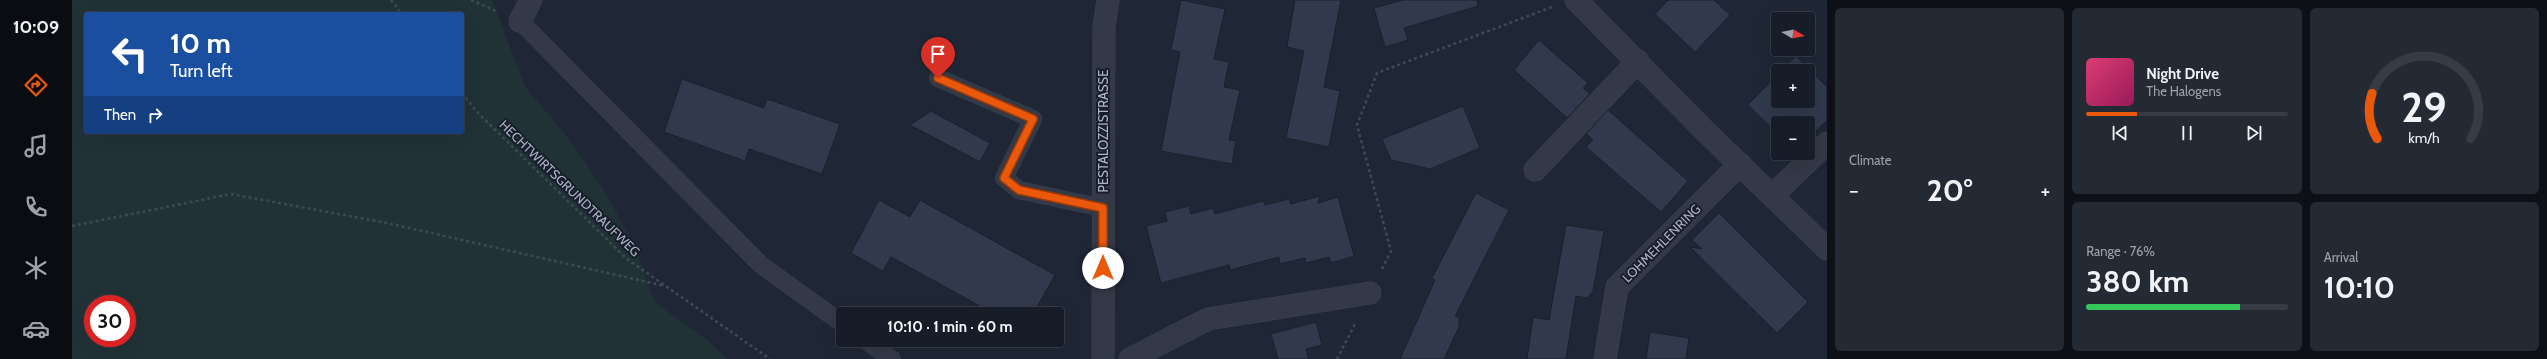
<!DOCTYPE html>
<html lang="en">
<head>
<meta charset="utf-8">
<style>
  body { margin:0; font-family:Cabin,sans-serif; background:#242a34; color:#f1f3f6; height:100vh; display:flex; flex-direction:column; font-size:15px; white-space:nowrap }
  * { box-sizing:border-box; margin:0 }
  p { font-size:13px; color:#9ea2a8 }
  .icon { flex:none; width:22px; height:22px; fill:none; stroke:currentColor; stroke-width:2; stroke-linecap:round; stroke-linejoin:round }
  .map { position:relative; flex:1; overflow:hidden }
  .sheet { display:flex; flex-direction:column; gap:8px; padding:8px; background:#0d1016; width:720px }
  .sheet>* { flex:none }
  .hud { position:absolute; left:12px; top:12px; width:380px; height:122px; border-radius:4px; box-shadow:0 4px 16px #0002,0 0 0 1px #363b45; background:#1a4fa0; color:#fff; overflow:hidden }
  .needle { width:26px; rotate:99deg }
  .buttons { position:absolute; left:1699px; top:12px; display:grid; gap:8px }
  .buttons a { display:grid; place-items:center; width:44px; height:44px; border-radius:4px; background:#171d28; box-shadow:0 4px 16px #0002,0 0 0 1px #363b45; font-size:20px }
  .speed { position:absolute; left:12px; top:295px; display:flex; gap:8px; font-size:20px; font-weight:700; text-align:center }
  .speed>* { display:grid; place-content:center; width:52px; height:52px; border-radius:50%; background:#171d28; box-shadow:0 4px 16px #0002,0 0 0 1px #363b45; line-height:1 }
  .speed .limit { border:6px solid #d22; background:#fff; color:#111 }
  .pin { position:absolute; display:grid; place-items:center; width:34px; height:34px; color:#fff; margin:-41px -17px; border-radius:50% 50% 50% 0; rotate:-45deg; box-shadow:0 0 4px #0007 }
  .pin .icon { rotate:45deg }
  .me { position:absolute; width:44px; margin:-22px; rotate:0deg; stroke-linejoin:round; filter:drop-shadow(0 0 3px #0008) }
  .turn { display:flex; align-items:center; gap:14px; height:84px; padding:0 20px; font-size:18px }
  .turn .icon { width:52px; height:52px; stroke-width:2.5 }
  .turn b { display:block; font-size:28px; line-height:34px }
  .then { display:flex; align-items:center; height:38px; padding:0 20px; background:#0003; gap:8px; font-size:15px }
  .big { font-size:30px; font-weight:700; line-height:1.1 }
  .sheet .card { flex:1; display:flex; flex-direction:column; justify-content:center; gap:6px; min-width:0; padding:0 14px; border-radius:6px; background:#242a34 }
  .sheet .dial { align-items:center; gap:0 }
  .dial svg { height:104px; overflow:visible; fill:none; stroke:#363b45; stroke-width:7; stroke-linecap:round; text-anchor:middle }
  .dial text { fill:#f1f3f6; stroke:none }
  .song { display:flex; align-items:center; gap:12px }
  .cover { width:48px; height:48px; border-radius:6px; background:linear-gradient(135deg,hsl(340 70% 55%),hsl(330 70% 35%)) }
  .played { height:4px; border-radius:2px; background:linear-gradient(90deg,#ea580c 25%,#363b45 25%) }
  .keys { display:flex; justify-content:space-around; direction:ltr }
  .heat { display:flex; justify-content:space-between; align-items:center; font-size:22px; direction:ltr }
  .charge { height:6px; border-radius:3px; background:linear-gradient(90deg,#34c759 76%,#363b45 0) }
  .sheet .tiles { flex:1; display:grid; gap:8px; grid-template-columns:repeat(3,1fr) }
  .card:first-child { grid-row:span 2 }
  .trip { position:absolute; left:764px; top:307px; width:228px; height:40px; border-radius:4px; background:#171d28; box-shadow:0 4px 16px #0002,0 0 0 1px #363b45; font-weight:700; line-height:40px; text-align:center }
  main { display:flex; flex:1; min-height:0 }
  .tab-bar { display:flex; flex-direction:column; width:72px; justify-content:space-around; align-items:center; background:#090c10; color:#9ea2a8 }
  .tab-bar .icon { width:28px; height:28px }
  .tab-bar .on { color:#ea580c }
  .tab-bar b { font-size:18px; color:#f1f3f6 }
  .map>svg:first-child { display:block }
  .green { fill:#213237; fill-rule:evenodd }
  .building { fill:#313a4d; stroke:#1a202d }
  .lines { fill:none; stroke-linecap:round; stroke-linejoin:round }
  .service-casing { stroke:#3c4250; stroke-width:18 }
  .minor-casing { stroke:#3c4250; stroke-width:23 }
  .path { stroke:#3a4c50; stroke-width:2.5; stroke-dasharray:3 3; stroke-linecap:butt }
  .service { stroke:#333947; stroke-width:17 }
  .minor { stroke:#333947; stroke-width:22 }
  .route-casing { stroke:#983908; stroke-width:10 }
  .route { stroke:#ea580c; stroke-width:7 }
  .labels { text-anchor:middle; stroke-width:4; stroke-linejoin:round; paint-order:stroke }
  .street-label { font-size:13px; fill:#acb3c4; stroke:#181e2b }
</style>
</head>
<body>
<main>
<nav class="tab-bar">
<b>10:09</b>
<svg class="icon on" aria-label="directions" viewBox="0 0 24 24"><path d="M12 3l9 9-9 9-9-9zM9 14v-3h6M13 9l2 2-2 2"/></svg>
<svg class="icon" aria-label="music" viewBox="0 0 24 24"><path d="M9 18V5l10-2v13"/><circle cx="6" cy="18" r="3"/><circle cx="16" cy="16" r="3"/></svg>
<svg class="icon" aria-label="phone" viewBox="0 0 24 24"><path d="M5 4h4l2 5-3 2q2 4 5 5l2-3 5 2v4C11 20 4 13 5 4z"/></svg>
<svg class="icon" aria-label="climate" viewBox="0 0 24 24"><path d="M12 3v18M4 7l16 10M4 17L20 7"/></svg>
<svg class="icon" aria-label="car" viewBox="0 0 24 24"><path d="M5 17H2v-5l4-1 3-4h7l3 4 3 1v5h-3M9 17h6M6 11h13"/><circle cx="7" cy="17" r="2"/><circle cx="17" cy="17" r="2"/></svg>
</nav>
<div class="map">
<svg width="1755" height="359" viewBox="0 0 1755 359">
  <rect width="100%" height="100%" fill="#1f2736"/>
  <path class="green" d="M 0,0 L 420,0 L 453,87 L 497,139 L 532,191 L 562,243 L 582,302 L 633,338 L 655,359 L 0,359 ZM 14,14 L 390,14 L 390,132 L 14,132 ZM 21,304 L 55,304 L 55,338 L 21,338 Z"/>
  <path class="building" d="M 1109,0 L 1153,9 L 1142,59 L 1157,62 L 1152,87 L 1168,90 L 1157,140 L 1164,141 L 1160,164 L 1089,151 L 1108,52 L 1099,50 Z
    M 1223,0 L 1269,0 L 1252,87 L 1268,91 L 1257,147 L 1214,138 L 1232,51 L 1215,47 Z
    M 1331,0 L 1405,0 L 1406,6 L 1332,28 L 1336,40 L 1313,47 L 1302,8 Z
    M 1596,0 L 1642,0 L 1658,15 L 1623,52 L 1583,14 Z
    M 1467,40 L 1516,83 L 1511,88 L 1518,94 L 1495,118 L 1442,70 Z
    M 1724,56 L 1755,87 L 1755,120 L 1736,139 L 1736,123 L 1706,123 L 1706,134 L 1676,105 L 1706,74 L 1706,101 L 1736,101 L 1736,71 L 1709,71 Z
    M 610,79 L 692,108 L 695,99 L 768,124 L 750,174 L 677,149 L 673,161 L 592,132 Z
    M 1391,106 L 1408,148 L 1358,169 L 1319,160 L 1310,139 Z
    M 1536,110 L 1616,181 L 1589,212 L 1514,147 L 1521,140 L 1514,134 Z
    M 859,111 L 918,143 L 908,162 L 838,125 Z
    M 1404,193 L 1437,210 L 1383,316 L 1387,317 L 1387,327 L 1372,359 L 1328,359 L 1363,280 L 1360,278 Z
    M 1248,196 L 1246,203 L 1266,197 L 1282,256 L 1259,263 L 1257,257 L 1234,263 L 1233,258 L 1208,264 L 1207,257 L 1158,270 L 1157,265 L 1089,283 L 1074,226 L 1095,221 L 1093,212 L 1117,206 L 1119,214 L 1141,208 L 1143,214 L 1191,201 L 1193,205 L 1217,199 L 1219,204 Z
    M 807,200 L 838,217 L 848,200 L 983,275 L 961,314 L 922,314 L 819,257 L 811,271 L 779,253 Z
    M 1647,213 L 1736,302 L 1705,333 L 1618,247 L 1630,249 L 1620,240 Z
    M 1494,225 L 1532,231 L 1521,291 L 1515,298 L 1504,296 L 1494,359 L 1455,359 L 1461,317 L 1477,320 Z
    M 1244,322 L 1250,345 L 1234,349 L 1237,359 L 1206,359 L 1199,334 Z
    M 1578,332 L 1617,338 L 1614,359 L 1574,359 Z"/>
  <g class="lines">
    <g class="service-casing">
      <path id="service" d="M 448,21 L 689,265 L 771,324
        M 866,78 L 961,119 L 932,178 L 947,190 L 1031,208
        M 793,340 L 820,359"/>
    </g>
    <g class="minor-casing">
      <path id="minor" d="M 1504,0 L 1633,131 L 1755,249
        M 448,21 L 459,0
        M 1463,170 L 1566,61
        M 1701,195 L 1755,143
        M 1031,359 L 1032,27 L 1036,0
        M 1058,359 L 1136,319 L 1298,293
        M 1533,359 L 1545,287 L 1668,164"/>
    </g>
    <path class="path" d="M 319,0 L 330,14
      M 399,0 L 424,11
      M 390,93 L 404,111 L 555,259 L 698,359
      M 0,226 L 159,194 L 315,223 L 593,286
      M 1310,269 L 1319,251 L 1285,125 L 1305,73 L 1480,7
      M 1265,359 L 1284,322"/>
    <use href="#service" class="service"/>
    <use href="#minor" class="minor"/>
  </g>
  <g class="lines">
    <g class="route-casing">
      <path id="route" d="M 866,78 L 961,119 L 932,178 L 947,190 L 1031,208 L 1031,268"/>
    </g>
    <use href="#route" class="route"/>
  </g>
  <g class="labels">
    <g class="street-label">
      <text transform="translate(1031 131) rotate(-90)" y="5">PESTALOZZISTRASSE</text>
      <text transform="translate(498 188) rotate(44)" y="5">HECHTWIRTSGRUNDTRAUFWEG</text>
      <text transform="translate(1589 243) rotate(-45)" y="5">LOHMEHLENRING</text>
    </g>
  </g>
</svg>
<div class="buttons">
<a><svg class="needle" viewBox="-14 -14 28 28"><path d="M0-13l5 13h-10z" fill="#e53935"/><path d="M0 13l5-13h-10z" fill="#9ea2a8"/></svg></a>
<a>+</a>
<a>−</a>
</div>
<div class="speed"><div class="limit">30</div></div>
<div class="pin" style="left:866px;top:78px;background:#d93025"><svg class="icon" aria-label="arrive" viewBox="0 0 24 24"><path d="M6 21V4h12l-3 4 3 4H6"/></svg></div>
<svg class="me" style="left:1031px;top:268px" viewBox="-20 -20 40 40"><circle r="19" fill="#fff"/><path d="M0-13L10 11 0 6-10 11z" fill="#ea580c"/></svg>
<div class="trip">10:10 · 1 min · 60 m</div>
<div class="hud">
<div class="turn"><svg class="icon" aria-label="left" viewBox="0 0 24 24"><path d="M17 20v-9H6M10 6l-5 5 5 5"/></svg><div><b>10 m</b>Turn left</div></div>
<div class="then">Then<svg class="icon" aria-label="right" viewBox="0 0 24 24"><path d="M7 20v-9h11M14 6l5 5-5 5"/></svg></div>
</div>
</div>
<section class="sheet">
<div class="tiles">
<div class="card"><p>Climate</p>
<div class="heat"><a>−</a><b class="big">20°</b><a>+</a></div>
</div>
<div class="card">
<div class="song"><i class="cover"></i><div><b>Night Drive</b><p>The Halogens</p></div></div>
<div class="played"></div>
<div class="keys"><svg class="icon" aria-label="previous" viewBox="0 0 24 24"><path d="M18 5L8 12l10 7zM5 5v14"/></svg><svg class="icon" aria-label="pause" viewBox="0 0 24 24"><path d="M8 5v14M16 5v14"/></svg><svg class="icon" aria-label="next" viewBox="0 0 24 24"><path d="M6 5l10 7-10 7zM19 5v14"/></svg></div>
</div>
<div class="card dial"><svg viewBox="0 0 100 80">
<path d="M14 69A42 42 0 1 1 86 69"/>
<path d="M14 69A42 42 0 0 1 10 34" stroke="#ea580c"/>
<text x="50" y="56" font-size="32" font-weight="700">29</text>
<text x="50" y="72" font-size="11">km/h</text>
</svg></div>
<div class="card"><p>Range · 76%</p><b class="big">380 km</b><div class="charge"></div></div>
<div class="card"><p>Arrival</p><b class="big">10:10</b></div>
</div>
</section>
</main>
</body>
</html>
